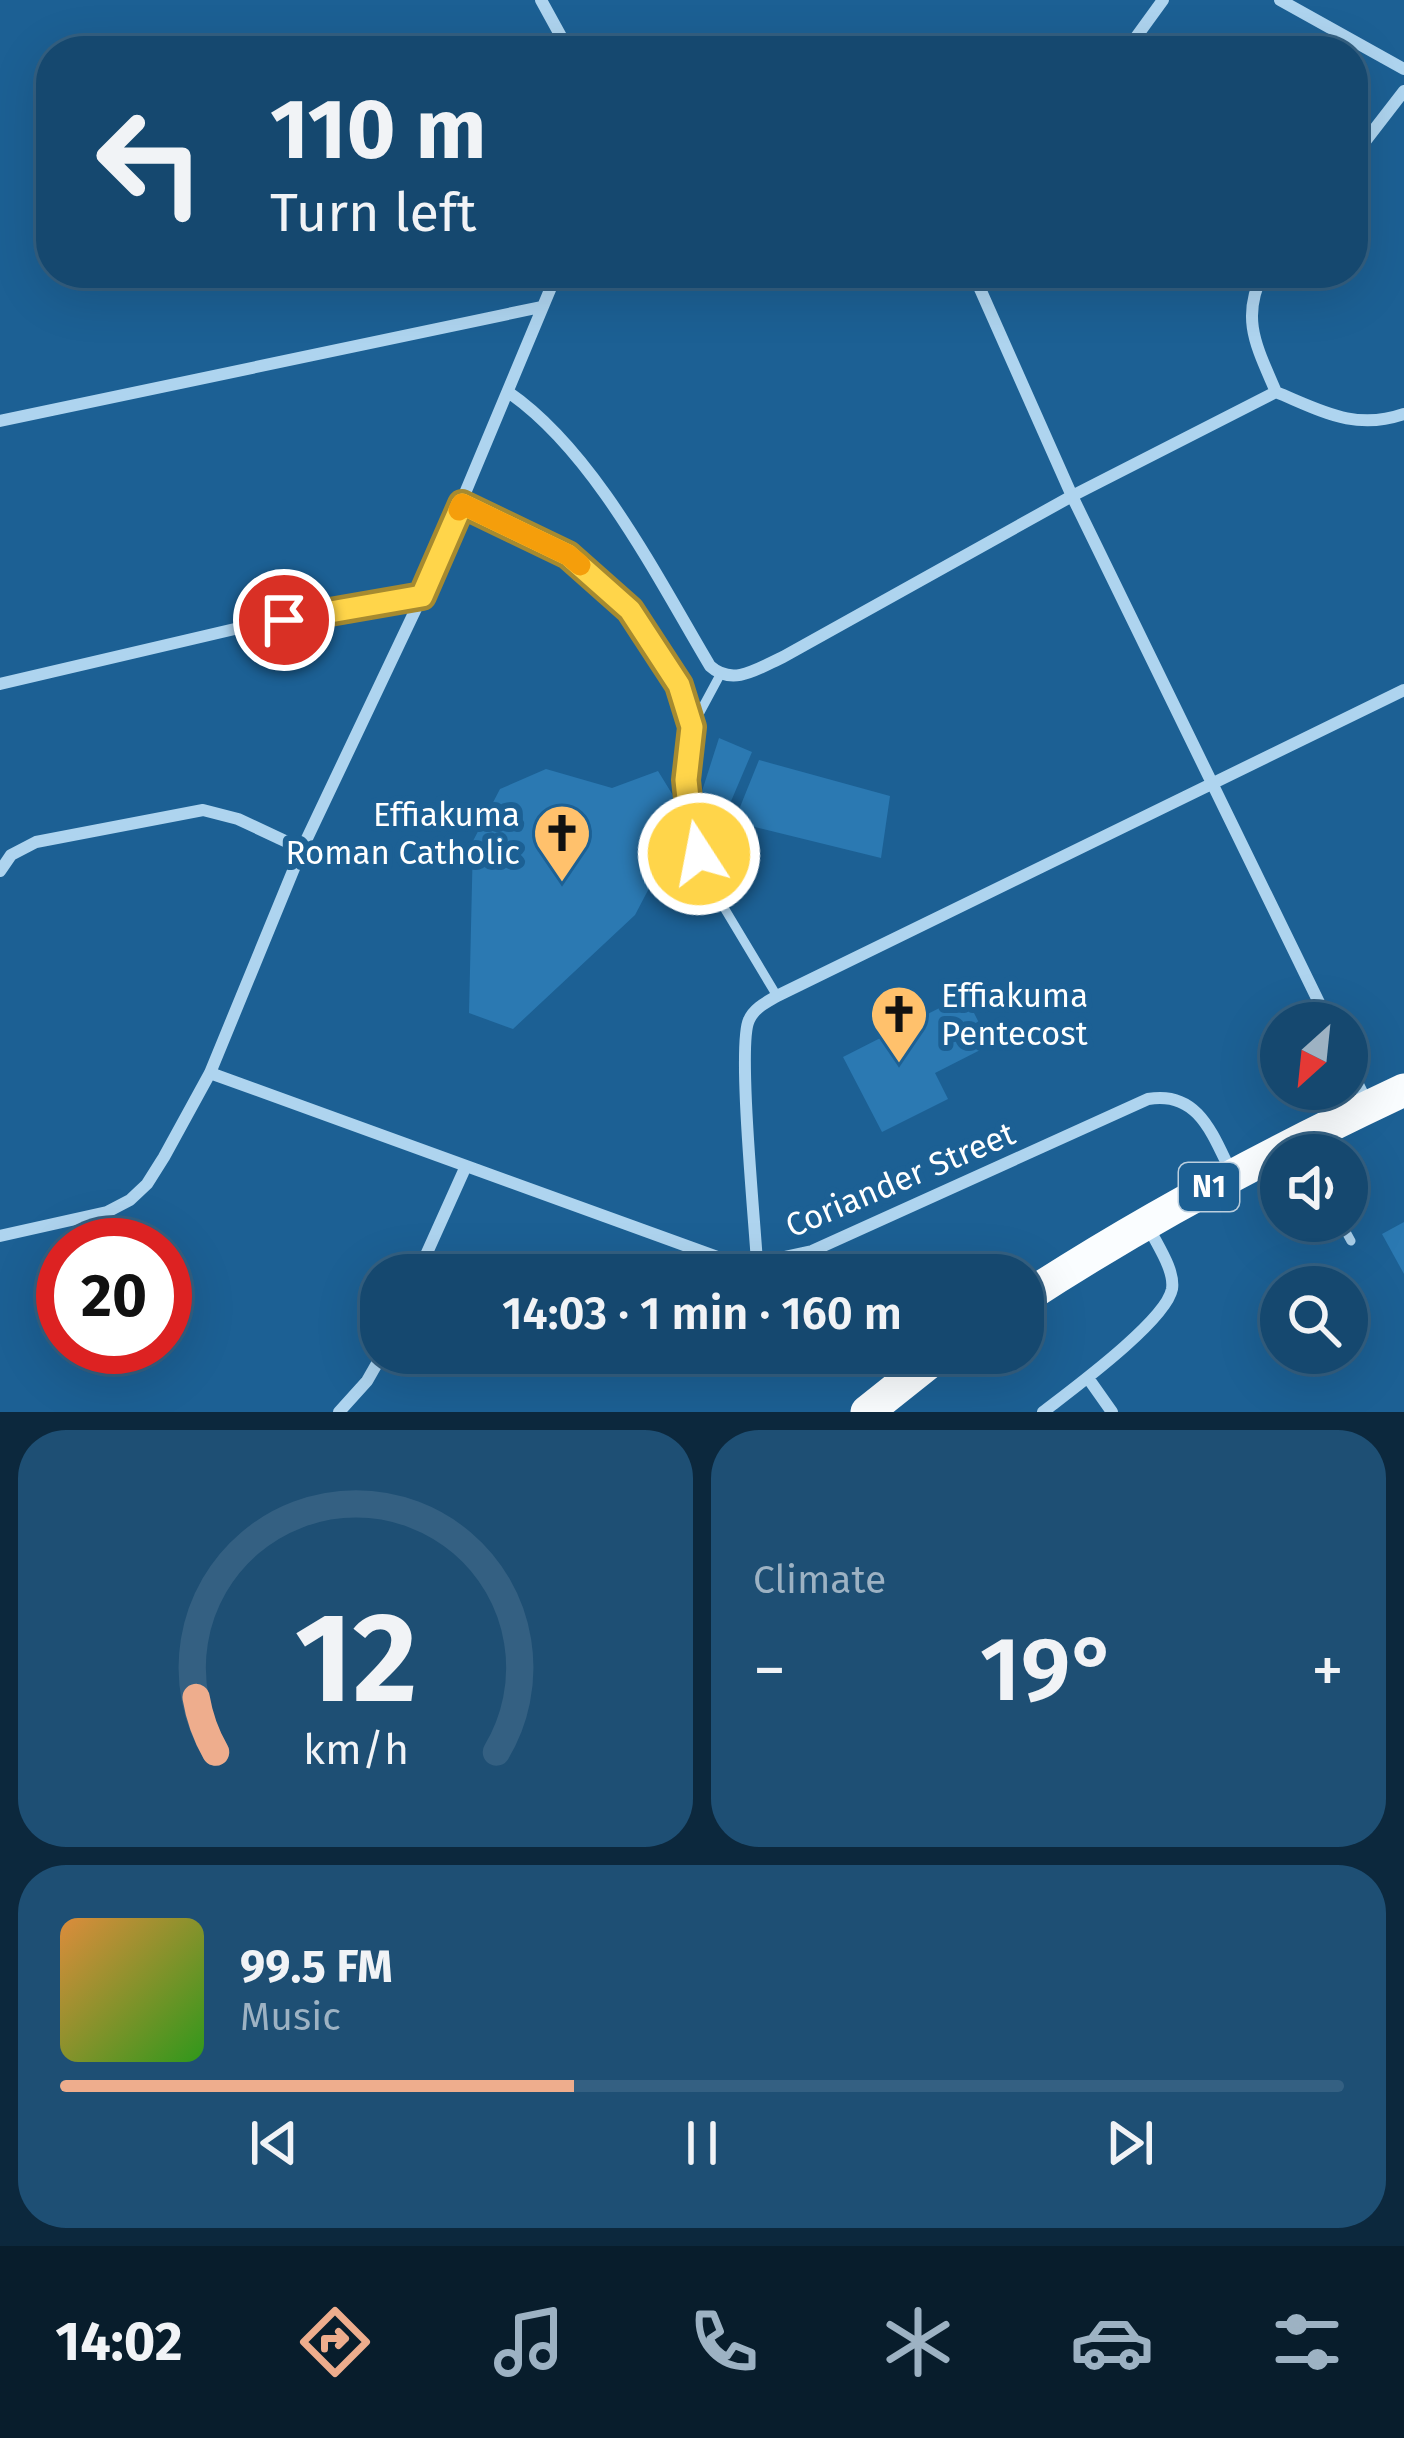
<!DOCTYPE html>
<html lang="en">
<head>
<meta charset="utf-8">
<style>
  body { margin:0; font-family:"Fira Sans",sans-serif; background:#1e4f74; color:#f1f3f6; height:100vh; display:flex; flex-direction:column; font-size:45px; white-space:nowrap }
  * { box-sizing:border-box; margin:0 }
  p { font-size:39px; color:#9db2c3 }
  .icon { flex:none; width:66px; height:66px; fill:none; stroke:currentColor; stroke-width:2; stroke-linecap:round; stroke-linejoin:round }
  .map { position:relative; height:1412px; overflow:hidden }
  .drawer { display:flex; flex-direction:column; gap:18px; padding:18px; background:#0c283d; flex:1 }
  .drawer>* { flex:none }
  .banner { position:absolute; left:36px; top:36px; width:1332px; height:252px; border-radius:48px; box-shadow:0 12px 48px #0002,0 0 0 3px #346082; background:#15486f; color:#f1f3f6; overflow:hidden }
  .needle { width:78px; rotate:207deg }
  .tools { position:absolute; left:1260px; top:1002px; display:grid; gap:24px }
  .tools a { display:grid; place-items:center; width:108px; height:108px; border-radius:50%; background:#15486f; box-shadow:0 12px 48px #0002,0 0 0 3px #346082; font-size:60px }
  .speed { position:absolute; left:36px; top:1218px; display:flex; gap:24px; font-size:60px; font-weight:700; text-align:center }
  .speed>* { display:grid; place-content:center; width:156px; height:156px; border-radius:50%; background:#15486f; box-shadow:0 12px 48px #0002,0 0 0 3px #346082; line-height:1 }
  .speed .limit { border:18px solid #d22; background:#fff; color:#111 }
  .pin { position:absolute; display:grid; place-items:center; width:102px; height:102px; color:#fff; margin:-51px; border:6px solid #fff; border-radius:50%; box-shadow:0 3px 12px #0007 }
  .me { position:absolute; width:132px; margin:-66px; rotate:349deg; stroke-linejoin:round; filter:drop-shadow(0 0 9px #0008) }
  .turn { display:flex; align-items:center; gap:42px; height:252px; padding:0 36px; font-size:54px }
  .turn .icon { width:156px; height:156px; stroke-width:2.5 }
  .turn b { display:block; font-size:84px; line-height:102px }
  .big { font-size:90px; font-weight:600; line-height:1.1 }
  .drawer .widget { flex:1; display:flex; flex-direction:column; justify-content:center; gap:18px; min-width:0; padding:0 42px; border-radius:48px; background:#1e4f74 }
  .drawer .dial { align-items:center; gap:0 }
  .dial svg { height:312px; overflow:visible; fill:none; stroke:#346082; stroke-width:7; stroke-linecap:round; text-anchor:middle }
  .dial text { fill:#f1f3f6; stroke:none }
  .song { display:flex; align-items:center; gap:36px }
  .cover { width:144px; height:144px; border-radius:18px; background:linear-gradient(135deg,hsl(30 70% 55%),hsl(110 70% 35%)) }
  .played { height:12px; border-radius:6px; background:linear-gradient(90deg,#eead8d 40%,#346082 40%) }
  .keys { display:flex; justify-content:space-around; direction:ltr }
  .heat { display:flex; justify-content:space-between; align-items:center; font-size:66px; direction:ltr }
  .drawer .tiles { flex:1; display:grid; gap:18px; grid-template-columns:1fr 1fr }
  .widget:last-child { grid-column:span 2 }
  .trip { position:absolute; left:360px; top:1254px; width:684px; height:120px; border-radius:48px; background:#15486f; box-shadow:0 12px 48px #0002,0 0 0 3px #346082; font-weight:600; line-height:120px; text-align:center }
  .tab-bar { display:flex; height:192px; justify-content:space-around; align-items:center; background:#081d2c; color:#9db2c3 }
  .tab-bar .icon { width:84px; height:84px }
  .tab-bar .on { color:#eead8d }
  .tab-bar b { font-size:54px; color:#f1f3f6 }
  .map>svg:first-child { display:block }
  .building { fill:#2b79b2 }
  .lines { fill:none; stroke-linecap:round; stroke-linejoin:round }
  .service { stroke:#aed4ef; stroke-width:9 }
  .minor { stroke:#aed4ef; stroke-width:12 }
  .trunk { stroke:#fafdff; stroke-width:33 }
  .route-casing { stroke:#a68a30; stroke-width:30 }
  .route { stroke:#ffd54a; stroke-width:21 }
  .slow { stroke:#f59e0b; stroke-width:21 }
  .labels { text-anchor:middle; stroke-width:12; stroke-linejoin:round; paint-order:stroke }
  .shield { fill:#1c6094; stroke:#bbcfdf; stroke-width:3 }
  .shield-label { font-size:30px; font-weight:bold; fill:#fff }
  .poi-label { font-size:33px; fill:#fff; stroke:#1c6094; text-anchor:end }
  .street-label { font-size:33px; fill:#fff; stroke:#1c6094 }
</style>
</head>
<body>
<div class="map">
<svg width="1404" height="1412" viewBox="0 0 1404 1412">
  <rect width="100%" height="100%" fill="#1c6094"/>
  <path class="building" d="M 719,738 L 752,752 L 723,820 L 696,810 Z
    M 759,760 L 890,796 L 881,858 L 734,822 Z
    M 546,769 L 612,788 L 658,771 L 674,797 L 654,814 L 667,854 L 635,915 L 513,1029 L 469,1013 L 473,841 L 500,789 Z
    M 965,995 L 990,1045 L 935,1073 L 948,1099 L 882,1132 L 843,1057 Z
    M 1404,1222 L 1404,1274 L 1382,1234 Z"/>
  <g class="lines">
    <path class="service" d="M 462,504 L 569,555 L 630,610 L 679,684 L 692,727 L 686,780 L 691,825 L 708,881 L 777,996
      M 692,727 L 720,675
      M 1340,1221 L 1351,1241"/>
    <path class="minor" d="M 541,0 L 569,51
      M 1280,0 L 1404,69
      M 1126,51 L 1163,0
      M 1353,157 L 1404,91
      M 973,273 L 1072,496 L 1329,1023
      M 1263,273 C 1240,319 1257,347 1276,392 C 1322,411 1355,431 1404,414
      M 508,392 C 594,451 657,577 710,666 C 733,687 759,668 783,657 L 1072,496 L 1276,392
      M 0,421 L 541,307
      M 0,684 L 239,628 L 422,596
      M 0,871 L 11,855 L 36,842 L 203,810 L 238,819 L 302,849
      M 1347,1062 L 1368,1105
      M 210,1073 L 731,1262 L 757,1263 L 812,1251 L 1148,1099 C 1199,1090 1213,1136 1232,1174
      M 0,1236 L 107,1212 L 130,1200 L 147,1184 L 164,1157 L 210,1073 L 302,849 L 422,596 L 557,273
      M 757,1263 C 755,1224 737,1044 749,1020 C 754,1008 767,1002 777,996 L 1404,690
      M 417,1275 L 466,1166
      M 1088,1378 L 1112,1412
      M 339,1412 L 367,1381 L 383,1353
      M 1043,1412 C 1070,1391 1166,1321 1172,1289 C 1175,1270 1157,1245 1149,1228"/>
    <path class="trunk" d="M 1023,1299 C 1145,1219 1272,1152 1404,1090
      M 867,1412 L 941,1353"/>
  </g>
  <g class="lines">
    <g class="route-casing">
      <path id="route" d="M 284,620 L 422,596 L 462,504 L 568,555 L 630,610 L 679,685 L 692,727 L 686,780 L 691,826 L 699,854"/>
    </g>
    <use href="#route" class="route"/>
    <path class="slow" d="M 459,510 L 462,504 L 568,555 L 580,565"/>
  </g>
  <defs>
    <g id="church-pin" transform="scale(3)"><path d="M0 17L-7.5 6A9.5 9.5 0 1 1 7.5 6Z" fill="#ffc16c" stroke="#1c6094"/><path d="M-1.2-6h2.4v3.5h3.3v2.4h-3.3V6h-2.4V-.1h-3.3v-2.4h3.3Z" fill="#111"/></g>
  </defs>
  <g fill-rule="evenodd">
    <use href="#church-pin" x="562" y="833"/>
    <use href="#church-pin" x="899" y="1014"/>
  </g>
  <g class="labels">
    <rect class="shield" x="1179" y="1163" width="60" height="48" rx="9"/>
    <g class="shield-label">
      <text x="1209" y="1197">N1</text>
    </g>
    <g class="poi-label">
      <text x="520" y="826">Effiakuma<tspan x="520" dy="38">Roman Catholic</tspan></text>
      <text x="941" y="1007" text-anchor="start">Effiakuma<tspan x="941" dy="38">Pentecost</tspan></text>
    </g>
    <g class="street-label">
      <text transform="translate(900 1179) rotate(-23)" y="12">Coriander Street</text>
    </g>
  </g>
</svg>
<div class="tools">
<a><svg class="needle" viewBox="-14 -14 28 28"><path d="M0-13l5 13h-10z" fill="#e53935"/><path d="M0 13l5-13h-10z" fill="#9db2c3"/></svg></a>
<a><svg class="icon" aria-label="sound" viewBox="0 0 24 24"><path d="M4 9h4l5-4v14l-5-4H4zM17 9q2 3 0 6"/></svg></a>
<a><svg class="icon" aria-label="search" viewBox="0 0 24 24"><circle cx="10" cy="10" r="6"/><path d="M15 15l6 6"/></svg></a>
</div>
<div class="speed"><div class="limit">20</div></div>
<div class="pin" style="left:284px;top:620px;background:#d93025"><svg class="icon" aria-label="arrive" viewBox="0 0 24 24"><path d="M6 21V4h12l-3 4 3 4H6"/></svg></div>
<svg class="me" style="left:699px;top:854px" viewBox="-20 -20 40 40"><circle r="17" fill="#ffd54a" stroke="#fff" stroke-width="3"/><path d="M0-11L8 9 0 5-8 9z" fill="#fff"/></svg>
<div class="trip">14:03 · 1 min · 160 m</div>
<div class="banner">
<div class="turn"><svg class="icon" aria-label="left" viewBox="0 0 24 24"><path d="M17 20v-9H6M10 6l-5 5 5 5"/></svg><div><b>110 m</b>Turn left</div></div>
</div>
</div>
<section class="drawer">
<div class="tiles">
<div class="widget dial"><svg viewBox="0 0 100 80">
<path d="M14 69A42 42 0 1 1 86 69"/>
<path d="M14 69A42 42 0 0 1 9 55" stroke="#eead8d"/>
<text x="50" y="56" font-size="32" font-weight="700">12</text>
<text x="50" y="72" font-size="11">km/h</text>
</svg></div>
<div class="widget"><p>Climate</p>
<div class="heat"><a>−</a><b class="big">19°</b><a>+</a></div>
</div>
<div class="widget">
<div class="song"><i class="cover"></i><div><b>99.5 FM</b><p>Music</p></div></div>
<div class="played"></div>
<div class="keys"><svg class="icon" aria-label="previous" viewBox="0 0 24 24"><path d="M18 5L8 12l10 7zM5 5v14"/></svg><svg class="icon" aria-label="pause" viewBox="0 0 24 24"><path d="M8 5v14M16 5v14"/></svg><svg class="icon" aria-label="next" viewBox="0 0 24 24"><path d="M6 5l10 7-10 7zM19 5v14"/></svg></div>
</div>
</div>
</section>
<nav class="tab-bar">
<b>14:02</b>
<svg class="icon on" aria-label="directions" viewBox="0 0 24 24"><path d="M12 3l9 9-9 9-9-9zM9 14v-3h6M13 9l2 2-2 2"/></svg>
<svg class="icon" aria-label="music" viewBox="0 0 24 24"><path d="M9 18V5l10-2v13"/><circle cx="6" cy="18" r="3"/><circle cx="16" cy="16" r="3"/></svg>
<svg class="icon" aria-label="phone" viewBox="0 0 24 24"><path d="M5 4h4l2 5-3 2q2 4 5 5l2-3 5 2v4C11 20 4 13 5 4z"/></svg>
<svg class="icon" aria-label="climate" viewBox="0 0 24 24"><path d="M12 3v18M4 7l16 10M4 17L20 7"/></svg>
<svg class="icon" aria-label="car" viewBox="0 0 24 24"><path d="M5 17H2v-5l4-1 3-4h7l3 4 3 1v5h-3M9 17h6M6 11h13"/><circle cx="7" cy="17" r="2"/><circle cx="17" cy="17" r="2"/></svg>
<svg class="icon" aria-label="filters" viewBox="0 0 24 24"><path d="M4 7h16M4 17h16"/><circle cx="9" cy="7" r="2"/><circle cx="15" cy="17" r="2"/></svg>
</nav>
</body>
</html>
